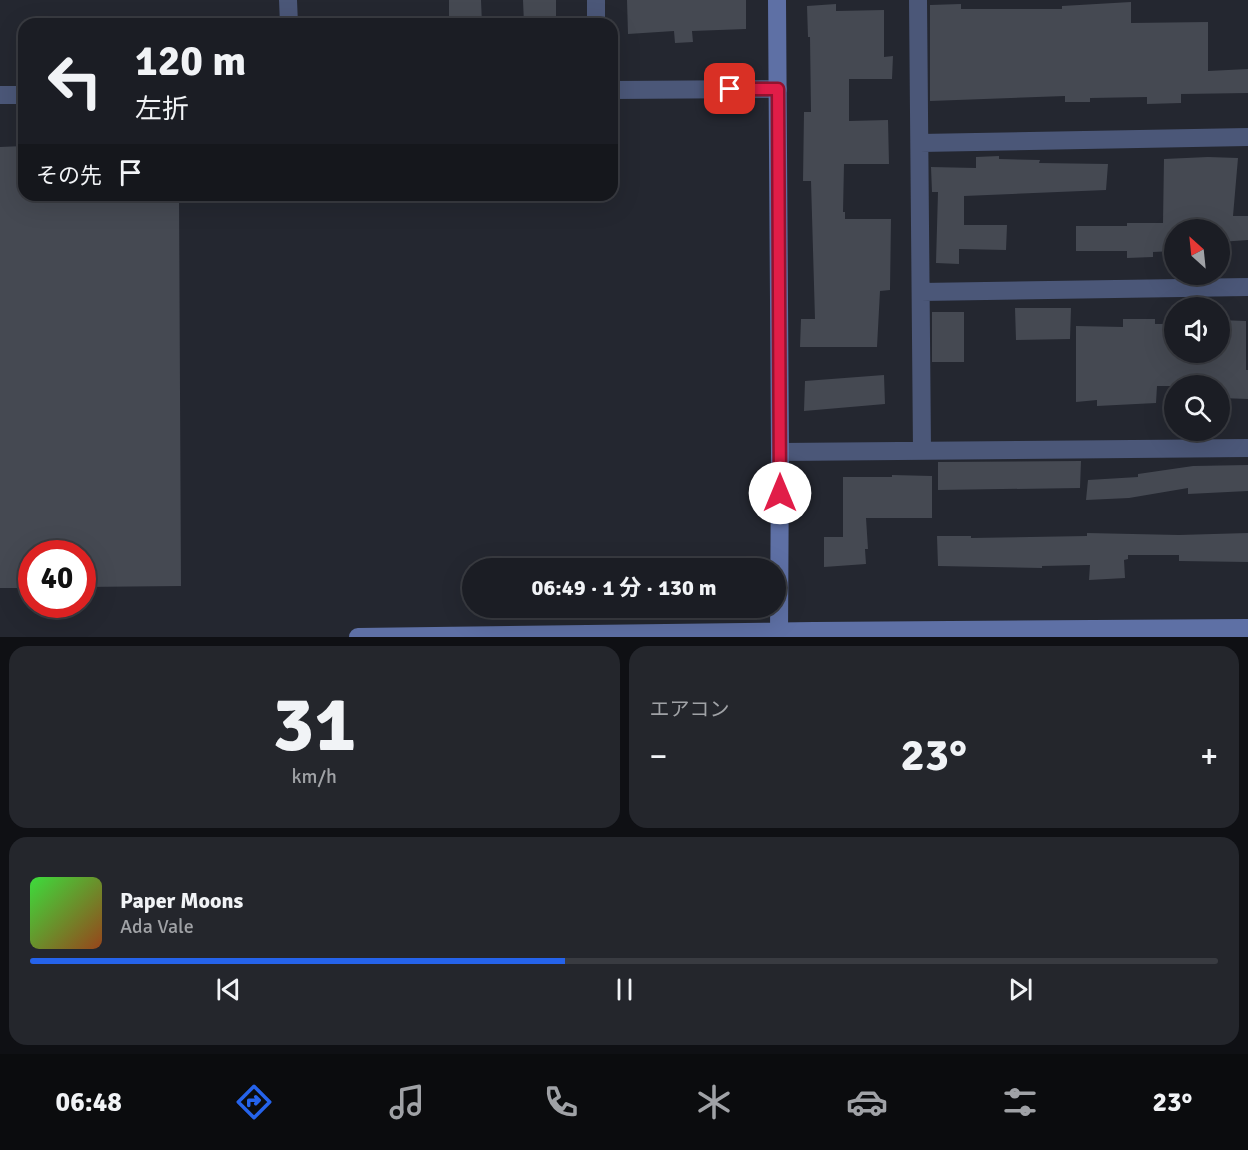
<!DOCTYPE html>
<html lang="ja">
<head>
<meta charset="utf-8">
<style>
  body { margin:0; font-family:Signika,"Noto Sans JP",sans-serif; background:#24262c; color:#f1f3f6; height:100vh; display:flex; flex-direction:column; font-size:22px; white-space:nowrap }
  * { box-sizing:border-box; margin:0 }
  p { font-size:20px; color:#a0a2a6 }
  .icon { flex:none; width:33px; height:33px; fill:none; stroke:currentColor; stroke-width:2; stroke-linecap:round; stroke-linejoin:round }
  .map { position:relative; height:637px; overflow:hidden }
  .panel { display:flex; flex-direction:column; gap:9px; padding:9px; background:#0f1014; flex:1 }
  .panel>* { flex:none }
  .banner { position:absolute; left:18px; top:18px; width:600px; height:183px; border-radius:18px; box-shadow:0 6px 24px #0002,0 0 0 2px #393b41; background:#1b1d24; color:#f1f3f6; overflow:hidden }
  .needle { width:39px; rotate:333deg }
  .buttons { position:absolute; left:1164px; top:219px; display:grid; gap:12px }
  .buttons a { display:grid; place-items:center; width:66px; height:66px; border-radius:50%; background:#1b1d24; box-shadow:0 6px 24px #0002,0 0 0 2px #393b41; font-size:30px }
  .speed { position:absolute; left:18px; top:540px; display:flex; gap:12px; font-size:30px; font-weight:700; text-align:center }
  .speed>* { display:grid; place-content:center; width:78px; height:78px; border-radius:50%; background:#1b1d24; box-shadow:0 6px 24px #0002,0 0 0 2px #393b41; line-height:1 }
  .speed .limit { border:9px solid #d22; background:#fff; color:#111 }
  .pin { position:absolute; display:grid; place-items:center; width:51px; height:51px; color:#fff; margin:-26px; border-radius:12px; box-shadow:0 3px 9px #0006 }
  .me { position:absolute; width:66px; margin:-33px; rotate:0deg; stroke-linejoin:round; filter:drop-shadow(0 0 4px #0008) }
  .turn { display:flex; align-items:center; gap:21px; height:126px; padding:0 18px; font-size:27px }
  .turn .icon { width:78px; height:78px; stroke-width:2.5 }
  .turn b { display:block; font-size:42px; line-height:51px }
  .then { display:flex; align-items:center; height:57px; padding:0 18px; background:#0003; gap:12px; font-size:22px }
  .big { font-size:45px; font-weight:700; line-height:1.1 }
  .panel .tile { flex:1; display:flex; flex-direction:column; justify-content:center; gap:9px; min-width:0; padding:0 21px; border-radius:18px; background:#24262c }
  .panel .dial { align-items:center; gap:0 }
  .dial b { font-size:78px; line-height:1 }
  .song { display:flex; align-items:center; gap:18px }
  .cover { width:72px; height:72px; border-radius:9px; background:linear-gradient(135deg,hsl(120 70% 55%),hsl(20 70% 35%)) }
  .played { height:6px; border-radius:3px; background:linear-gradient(90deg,#2563eb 45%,#393b41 45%) }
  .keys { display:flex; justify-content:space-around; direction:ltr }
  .heat { display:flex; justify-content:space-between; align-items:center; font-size:33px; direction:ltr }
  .panel .tiles { flex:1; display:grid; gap:9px; grid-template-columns:1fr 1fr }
  .tile:last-child { grid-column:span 2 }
  .trip { position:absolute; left:462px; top:558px; width:324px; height:60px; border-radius:30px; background:#1b1d24; box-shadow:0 6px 24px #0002,0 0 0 2px #393b41; font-weight:700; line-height:60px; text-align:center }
  .tab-bar { display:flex; height:96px; justify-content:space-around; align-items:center; background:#0b0c0e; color:#a0a2a6 }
  .tab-bar .icon { width:42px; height:42px }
  .tab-bar .current { color:#2563eb }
  .tab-bar b { font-size:27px; color:#f1f3f6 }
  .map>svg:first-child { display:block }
  .building { fill:#454952 }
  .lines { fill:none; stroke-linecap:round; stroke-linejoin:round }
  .street { stroke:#4b5778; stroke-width:18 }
  .secondary { stroke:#5e70a5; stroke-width:18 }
  .route-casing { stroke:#92132f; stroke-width:15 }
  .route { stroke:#e11d48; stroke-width:10 }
</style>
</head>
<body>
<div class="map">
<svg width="1248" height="637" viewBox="0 0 1248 637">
  <rect width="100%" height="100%" fill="#242730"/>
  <path class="building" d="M 449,0 L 481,0 L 482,24 L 449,24 Z
    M 523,0 L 556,0 L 556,24 L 524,24 Z
    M 627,0 L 746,0 L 746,29 L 692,31 L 693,42 L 675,43 L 674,31 L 628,34 Z
    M 1131,2 L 1131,23 L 1208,22 L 1208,71 L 1248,69 L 1248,93 L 1181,94 L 1181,103 L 1147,104 L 1147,97 L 1090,98 L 1090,102 L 1065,102 L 1065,96 L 930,101 L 930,5 L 961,4 L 961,9 L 1062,9 L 1062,6 Z
    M 836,4 L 836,11 L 884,10 L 884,57 L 893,56 L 892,79 L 849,79 L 849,121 L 888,120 L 889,164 L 844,164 L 843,212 L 845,212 L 845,219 L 891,219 L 890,290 L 880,291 L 877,347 L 800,347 L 801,319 L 815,319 L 811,181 L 803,181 L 804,112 L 811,112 L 810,37 L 808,37 L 807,6 Z
    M 24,146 L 24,195 L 179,195 L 181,586 L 82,587 L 82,554 L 32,554 L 32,588 L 0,588 L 0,147 Z
    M 999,156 L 999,159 L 1040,160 L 1039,163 L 1108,164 L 1106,190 L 964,196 L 964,225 L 1007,225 L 1006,250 L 959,249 L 959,264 L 936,263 L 938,192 L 932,192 L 931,167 L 976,168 L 976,157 Z
    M 1208,157 L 1238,158 L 1233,216 L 1248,216 L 1248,240 L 1220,242 L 1220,230 L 1174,230 L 1174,251 L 1153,252 L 1153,257 L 1127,258 L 1127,251 L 1076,251 L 1076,226 L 1127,226 L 1127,223 L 1163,223 L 1164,159 Z
    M 1015,308 L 1071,308 L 1070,339 L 1016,340 Z
    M 932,312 L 964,312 L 964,362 L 932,362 Z
    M 1123,319 L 1155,319 L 1155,324 L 1174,324 L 1174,352 L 1220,352 L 1220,320 L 1246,321 L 1246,370 L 1248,370 L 1248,399 L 1221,398 L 1221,386 L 1157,386 L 1156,403 L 1097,406 L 1097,400 L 1076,402 L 1076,326 L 1123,327 Z
    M 884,375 L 885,404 L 804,411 L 805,381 Z
    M 1081,461 L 1080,488 L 938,490 L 938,462 Z
    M 1248,465 L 1248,491 L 1188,494 L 1188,488 L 1129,498 L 1086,500 L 1088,480 L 1138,477 L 1138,474 L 1193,466 Z
    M 892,475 L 932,476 L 932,518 L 866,518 L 868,549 L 865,549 L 866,564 L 824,567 L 824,537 L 843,537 L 843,477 L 892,477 Z
    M 1087,533 L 1179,535 L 1248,533 L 1248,562 L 1179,561 L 1179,555 L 1128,555 L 1128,559 L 1124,560 L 1125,578 L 1089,580 L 1090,565 L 1042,566 L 1042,568 L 938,566 L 937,536 L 971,536 L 971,538 L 1087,536 Z"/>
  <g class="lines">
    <path class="street" d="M 288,0 L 289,24
      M 596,0 L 596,24
      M 918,0 L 922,450
      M 612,90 L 778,89
      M 0,95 L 24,95
      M 920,143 L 1248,137
      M 921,292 L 1248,287
      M 780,452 L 1248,448"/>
    <path class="secondary" d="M 777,0 L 780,452 L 779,637
      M 358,637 L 814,631 L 1248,628"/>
  </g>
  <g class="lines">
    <g class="route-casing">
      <path id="route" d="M 730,89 L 778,89 L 780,493"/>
    </g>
    <use href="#route" class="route"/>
  </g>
</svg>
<div class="buttons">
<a><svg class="needle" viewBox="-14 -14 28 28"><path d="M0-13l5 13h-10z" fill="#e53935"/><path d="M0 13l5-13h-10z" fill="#a0a2a6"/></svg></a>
<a><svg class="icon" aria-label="sound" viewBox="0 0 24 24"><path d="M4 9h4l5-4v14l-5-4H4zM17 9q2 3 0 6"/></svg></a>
<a><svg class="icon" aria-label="search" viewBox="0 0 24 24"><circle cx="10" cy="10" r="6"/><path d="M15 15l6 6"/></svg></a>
</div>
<div class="speed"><div class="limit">40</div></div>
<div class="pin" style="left:730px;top:89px;background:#d93025"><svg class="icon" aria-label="arrive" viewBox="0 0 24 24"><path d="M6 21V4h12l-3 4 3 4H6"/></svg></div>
<svg class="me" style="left:780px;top:493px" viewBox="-20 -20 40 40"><circle r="19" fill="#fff"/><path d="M0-13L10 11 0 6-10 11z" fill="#e11d48"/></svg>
<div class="trip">06:49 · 1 分 · 130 m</div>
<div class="banner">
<div class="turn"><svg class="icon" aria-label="left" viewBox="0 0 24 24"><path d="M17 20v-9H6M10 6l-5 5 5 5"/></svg><div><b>120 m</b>左折</div></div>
<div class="then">その先<svg class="icon" aria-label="arrive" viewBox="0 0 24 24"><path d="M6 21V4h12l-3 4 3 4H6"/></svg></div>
</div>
</div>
<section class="panel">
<div class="tiles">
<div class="tile dial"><b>31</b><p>km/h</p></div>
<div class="tile"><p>エアコン</p>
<div class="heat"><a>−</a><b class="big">23°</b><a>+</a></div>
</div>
<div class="tile">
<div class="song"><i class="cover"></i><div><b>Paper Moons</b><p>Ada Vale</p></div></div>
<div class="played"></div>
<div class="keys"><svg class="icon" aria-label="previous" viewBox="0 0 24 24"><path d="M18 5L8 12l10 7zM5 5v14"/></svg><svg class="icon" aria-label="pause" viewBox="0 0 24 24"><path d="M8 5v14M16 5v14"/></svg><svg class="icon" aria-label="next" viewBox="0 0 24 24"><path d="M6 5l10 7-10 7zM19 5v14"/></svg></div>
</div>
</div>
</section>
<nav class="tab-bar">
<b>06:48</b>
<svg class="icon current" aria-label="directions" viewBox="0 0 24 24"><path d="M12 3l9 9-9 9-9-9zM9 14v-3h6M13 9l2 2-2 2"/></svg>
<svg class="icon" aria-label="music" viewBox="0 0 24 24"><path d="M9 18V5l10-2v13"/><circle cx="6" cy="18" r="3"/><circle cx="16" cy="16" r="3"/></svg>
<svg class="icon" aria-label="phone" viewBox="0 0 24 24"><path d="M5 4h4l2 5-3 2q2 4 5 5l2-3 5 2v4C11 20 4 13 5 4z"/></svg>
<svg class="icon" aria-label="climate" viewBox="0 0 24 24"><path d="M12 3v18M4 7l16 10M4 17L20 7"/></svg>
<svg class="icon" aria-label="car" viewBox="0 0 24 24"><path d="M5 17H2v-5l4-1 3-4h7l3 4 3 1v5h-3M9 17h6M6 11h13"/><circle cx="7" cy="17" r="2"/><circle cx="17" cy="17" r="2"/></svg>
<svg class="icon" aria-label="filters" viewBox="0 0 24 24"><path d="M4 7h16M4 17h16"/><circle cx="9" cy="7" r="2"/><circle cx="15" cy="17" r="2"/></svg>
<b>23°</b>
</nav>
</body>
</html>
